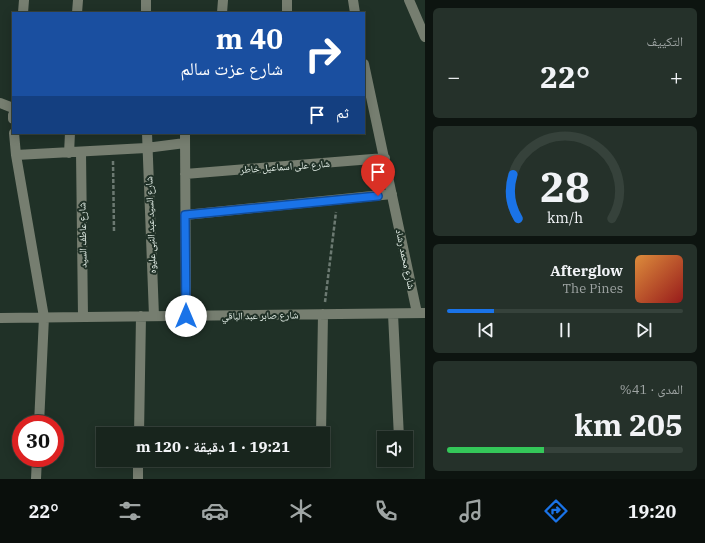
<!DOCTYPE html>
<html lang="ar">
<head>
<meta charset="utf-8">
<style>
  body { margin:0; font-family:"IBM Plex Serif","Noto Naskh Arabic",serif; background:#25312a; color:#f1f3f6; direction:rtl; height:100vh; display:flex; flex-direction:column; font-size:15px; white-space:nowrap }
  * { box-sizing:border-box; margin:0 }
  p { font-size:13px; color:#9fa5a4 }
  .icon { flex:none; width:22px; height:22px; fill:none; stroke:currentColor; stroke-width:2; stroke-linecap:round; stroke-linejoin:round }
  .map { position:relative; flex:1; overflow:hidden; direction:ltr }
  .details { display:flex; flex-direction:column; gap:8px; padding:8px; background:#0d1410; width:280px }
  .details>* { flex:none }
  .top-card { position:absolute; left:12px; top:12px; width:353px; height:122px; border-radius:0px; box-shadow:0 2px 10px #0003,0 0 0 1px #36423b; direction:rtl; background:#1a4fa0; color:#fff; overflow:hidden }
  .tools { position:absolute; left:377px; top:431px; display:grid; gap:8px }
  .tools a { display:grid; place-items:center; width:36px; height:36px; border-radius:0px; background:#18251d; box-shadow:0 2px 10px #0003,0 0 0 1px #36423b; font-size:20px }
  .speed { position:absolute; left:12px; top:415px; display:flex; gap:8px; font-size:20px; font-weight:700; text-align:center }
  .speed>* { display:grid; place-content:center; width:52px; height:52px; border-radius:50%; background:#18251d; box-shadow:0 2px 10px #0003,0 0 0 1px #36423b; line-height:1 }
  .speed .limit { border:6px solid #d22; background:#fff; color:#111 }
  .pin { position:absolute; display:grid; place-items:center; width:34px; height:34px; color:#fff; margin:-41px -17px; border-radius:50% 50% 50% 0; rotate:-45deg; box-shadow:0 0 4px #0007 }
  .pin .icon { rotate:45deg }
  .me { position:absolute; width:44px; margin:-22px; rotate:0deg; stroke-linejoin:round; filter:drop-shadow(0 0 3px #0008) }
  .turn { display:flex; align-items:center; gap:14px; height:84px; padding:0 16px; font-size:18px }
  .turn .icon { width:52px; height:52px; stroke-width:2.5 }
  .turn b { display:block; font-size:28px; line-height:34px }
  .then { display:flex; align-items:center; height:38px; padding:0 16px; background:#0003; gap:8px; font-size:15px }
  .big { font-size:30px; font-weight:800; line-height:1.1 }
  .details .tile { flex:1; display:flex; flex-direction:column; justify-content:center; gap:6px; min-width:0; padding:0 14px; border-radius:6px; background:#25312a }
  .details .dial { align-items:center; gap:0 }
  .dial svg { height:104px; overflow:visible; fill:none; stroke:#36423b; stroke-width:7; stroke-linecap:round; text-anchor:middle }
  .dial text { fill:#f1f3f6; stroke:none }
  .song { display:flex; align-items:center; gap:12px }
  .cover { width:48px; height:48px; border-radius:6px; background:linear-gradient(135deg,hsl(30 70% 55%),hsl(0 70% 35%)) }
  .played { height:4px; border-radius:2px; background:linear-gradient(90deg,#1a73e8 20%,#36423b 20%) }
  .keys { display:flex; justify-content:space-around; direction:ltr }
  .heat { display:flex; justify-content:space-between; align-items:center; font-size:22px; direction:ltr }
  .charge { height:6px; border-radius:3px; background:linear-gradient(90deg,#34c759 41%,#36423b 0) }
  .trip { position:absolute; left:96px; top:427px; width:234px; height:40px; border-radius:0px; background:#18251d; box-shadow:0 2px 10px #0003,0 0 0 1px #36423b; font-weight:800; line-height:40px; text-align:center; direction:rtl }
  .tabs { display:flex; height:64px; justify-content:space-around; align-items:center; background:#0a0f0c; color:#9fa5a4 }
  .tabs .icon { width:28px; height:28px }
  .tabs .current { color:#1a73e8 }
  .tabs b { font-size:18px; color:#f1f3f6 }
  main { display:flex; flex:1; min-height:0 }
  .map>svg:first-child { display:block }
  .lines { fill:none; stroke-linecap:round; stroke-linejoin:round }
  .path { stroke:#6c7a72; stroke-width:2.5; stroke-dasharray:4 2; stroke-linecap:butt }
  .minor { stroke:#767e70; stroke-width:10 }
  .route-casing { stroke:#114b97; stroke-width:10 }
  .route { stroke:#1a73e8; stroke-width:7 }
  .labels { text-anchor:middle; stroke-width:4; stroke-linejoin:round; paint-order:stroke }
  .street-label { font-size:10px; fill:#e6f1ea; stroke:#203127 }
</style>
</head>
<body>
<main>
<section class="details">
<div class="tile"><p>التكييف</p>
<div class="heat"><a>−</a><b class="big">22°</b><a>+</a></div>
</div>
<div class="tile dial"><svg viewBox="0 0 100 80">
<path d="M14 69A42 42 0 1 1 86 69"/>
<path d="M14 69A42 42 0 0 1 10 35" stroke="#1a73e8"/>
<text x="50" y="56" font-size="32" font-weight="700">28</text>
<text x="50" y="72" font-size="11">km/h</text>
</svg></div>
<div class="tile">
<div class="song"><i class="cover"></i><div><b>Afterglow</b><p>The Pines</p></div></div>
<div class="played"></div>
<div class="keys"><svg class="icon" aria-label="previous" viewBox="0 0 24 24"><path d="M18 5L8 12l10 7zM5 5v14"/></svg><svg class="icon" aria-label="pause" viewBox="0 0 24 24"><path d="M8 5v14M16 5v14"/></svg><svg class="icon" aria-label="next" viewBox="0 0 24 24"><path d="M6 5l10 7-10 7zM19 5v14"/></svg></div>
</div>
<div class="tile"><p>المدى · 41%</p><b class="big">205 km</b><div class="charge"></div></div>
</section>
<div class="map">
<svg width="425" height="479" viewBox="0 0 425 479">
  <rect width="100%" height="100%" fill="#203127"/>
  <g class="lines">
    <path class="path" d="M 113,161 L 114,231
      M 325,302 L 336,212"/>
    <path class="minor" d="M 146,0 L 146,13
      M 353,0 L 355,13
      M 409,0 L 425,37
      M 23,13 L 24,0
      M 77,13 L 78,0
      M 222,13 L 223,0
      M 287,13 L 287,0
      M 364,64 L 417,313
      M 0,103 L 13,108
      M 13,115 L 13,119
      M 14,133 L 16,155 L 44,317 L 39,424
      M 147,133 L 154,316
      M 185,133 L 186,316
      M 81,152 L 83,317
      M 69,153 L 70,133
      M 16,155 L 146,148 L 185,143
      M 185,174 L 385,158
      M 185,215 L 392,194
      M 393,314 L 399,438
      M 0,318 L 425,313
      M 139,434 L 141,316
      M 321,434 L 323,314
      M 320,463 L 320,460
      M 36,479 L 37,458
      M 138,479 L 138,460"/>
  </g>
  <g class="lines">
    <g class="route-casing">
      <path id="route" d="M 186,316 L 185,215 L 378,196"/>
    </g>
    <use href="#route" class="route"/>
  </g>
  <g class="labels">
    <g class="street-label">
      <text transform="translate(285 166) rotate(-4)" y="4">شارع على اسماعيل خاطر</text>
      <text transform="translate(150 225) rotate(-92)" y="4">شارع السيد عبد النبى عليوه</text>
      <text transform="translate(82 235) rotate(-91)" y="4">شارع عاطف السيد</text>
      <text transform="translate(406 259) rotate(78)" y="4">شارع محمد رشاد</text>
      <text transform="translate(260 315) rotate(-1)" y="4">شارع صابر عبد الباقي</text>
    </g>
  </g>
</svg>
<div class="tools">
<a><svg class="icon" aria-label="sound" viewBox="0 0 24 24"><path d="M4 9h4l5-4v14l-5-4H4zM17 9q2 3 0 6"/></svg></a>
</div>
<div class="speed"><div class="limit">30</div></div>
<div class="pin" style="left:378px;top:196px;background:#d93025"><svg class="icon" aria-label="arrive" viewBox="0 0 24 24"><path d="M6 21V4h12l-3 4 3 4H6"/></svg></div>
<svg class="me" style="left:186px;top:316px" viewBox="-20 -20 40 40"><circle r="19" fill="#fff"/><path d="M0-13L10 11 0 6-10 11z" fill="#1a73e8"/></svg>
<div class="trip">19:21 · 1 دقيقة · 120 m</div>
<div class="top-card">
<div class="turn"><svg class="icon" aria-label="right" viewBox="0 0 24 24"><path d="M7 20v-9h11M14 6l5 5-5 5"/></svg><div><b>40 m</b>شارع عزت سالم</div></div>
<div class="then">ثم<svg class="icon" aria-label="arrive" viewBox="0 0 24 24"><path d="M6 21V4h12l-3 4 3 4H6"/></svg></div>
</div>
</div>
</main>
<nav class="tabs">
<b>19:20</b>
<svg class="icon current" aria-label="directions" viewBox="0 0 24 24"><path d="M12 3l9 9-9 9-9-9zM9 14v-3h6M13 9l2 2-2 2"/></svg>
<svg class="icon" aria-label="music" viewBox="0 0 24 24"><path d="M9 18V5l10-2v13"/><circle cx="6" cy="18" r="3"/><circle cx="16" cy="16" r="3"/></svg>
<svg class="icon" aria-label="phone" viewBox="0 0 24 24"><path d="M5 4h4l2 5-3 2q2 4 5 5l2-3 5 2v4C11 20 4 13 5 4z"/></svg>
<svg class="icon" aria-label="climate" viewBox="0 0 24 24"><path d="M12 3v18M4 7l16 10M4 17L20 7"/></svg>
<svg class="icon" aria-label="car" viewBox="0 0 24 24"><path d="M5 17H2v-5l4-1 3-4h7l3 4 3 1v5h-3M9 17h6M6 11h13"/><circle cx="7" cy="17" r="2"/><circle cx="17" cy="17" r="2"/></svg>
<svg class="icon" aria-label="filters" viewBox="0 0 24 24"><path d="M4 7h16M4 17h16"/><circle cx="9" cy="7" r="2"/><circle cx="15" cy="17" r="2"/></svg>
<b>22°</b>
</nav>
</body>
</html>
